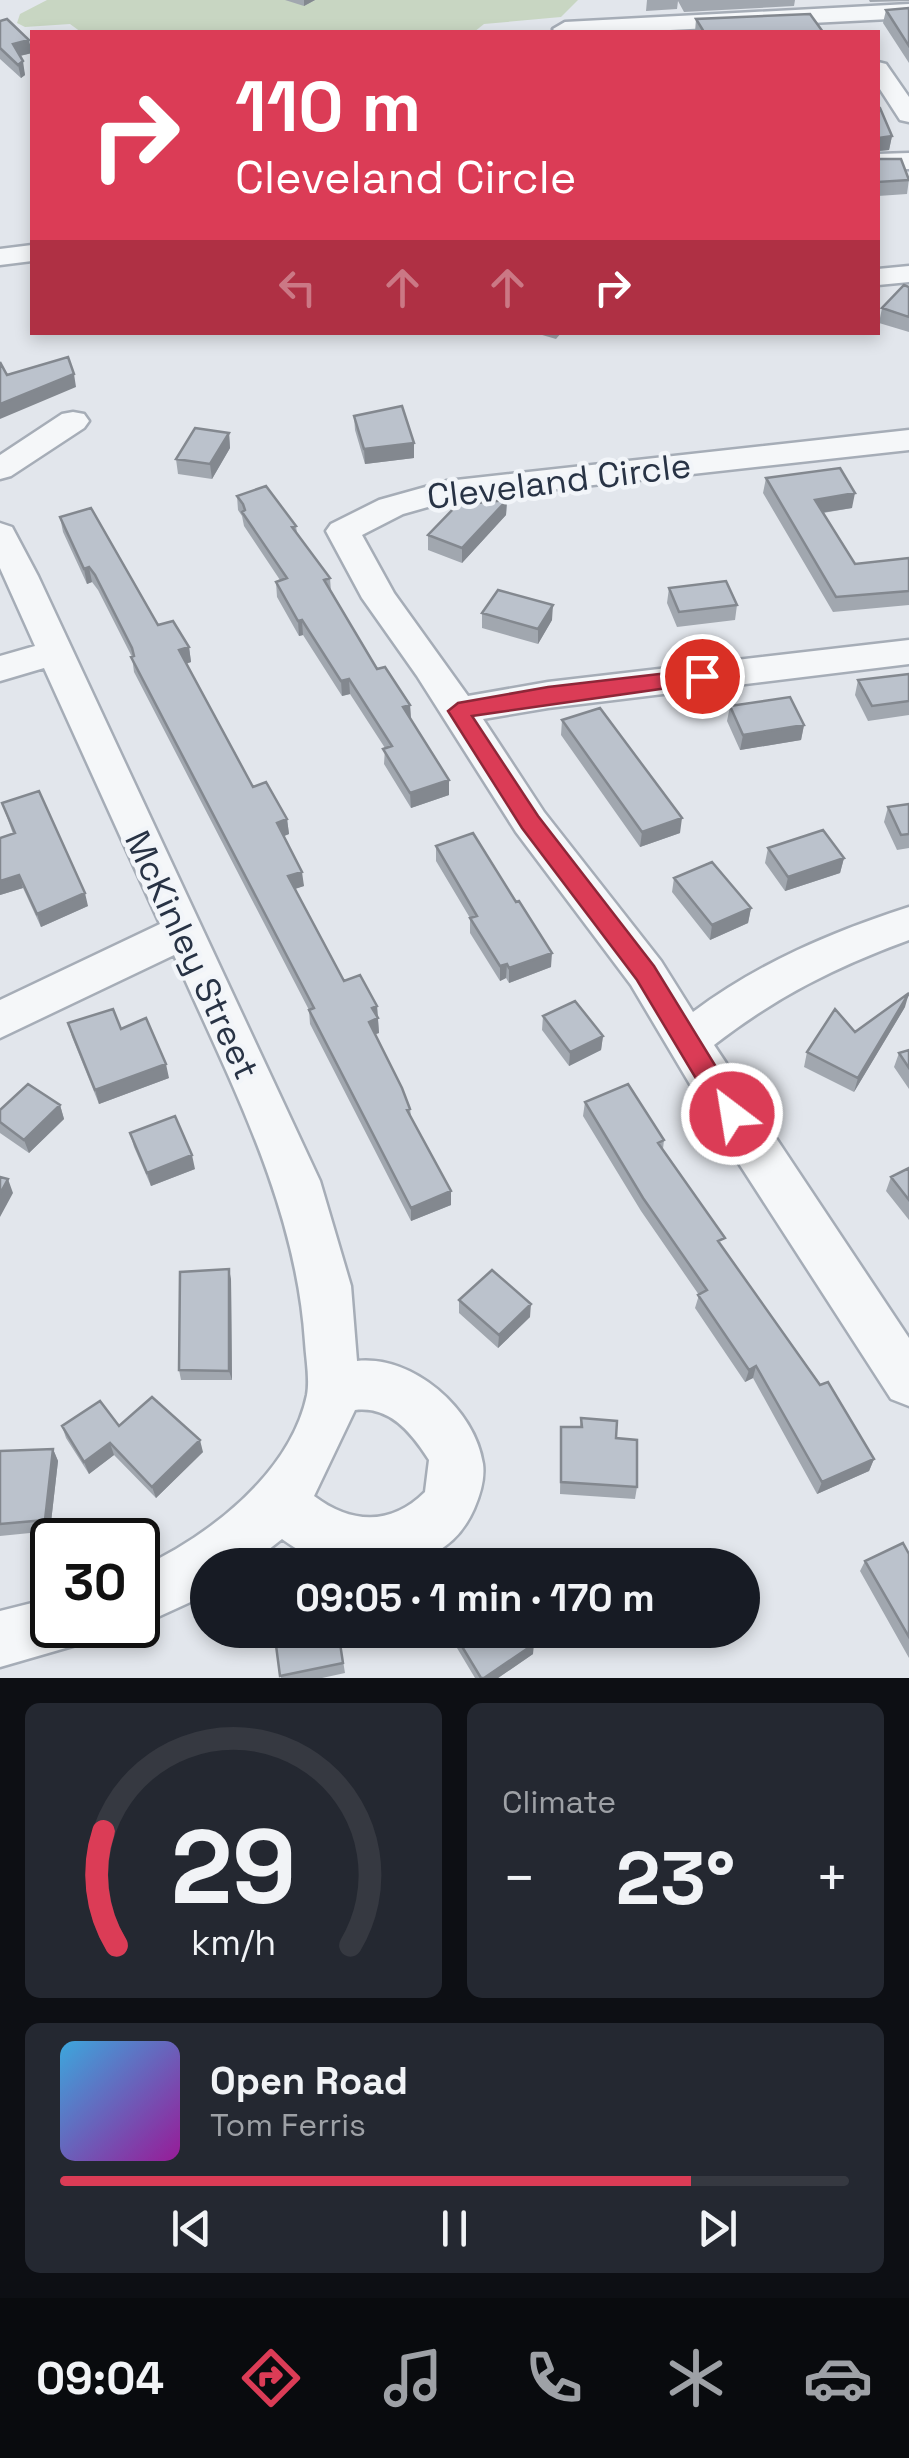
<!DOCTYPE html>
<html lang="en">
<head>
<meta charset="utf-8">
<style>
  body { margin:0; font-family:"Space Grotesk",sans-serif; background:#242831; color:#f1f3f6; height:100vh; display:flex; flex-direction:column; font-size:38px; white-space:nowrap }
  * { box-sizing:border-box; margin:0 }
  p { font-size:32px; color:#9ea1a6 }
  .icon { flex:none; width:55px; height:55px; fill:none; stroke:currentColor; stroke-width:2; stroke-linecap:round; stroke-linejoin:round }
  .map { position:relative; height:1678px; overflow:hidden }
  .drawer { display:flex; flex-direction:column; gap:25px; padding:25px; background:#0d0f14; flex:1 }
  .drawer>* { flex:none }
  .hud { position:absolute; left:30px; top:30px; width:850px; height:305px; border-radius:0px; box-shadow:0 5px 15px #0003; background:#db3c56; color:#fff; overflow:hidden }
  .speed { position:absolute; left:30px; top:1518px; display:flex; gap:20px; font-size:50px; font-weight:700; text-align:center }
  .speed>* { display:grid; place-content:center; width:130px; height:130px; border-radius:50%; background:#171b24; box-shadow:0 5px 15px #0003; line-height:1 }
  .speed .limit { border:5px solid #111; border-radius:15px; background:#fff; color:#111 }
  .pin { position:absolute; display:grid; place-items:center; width:85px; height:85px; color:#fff; margin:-42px; border:5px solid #fff; border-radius:50%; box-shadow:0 2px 10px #0007 }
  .me { position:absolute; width:110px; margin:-55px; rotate:329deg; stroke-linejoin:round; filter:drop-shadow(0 0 8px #0008) }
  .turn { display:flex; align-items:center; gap:35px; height:210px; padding:0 40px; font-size:45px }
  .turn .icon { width:130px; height:130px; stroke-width:2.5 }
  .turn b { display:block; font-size:70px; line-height:85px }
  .lanes { display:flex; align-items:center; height:95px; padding:0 40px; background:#0003; justify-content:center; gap:50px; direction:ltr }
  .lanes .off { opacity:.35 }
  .big { font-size:75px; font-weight:700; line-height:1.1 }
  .drawer .tile { flex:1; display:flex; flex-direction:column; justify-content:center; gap:15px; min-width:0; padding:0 35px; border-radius:15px; background:#242831 }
  .drawer .dial { align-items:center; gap:0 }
  .dial svg { height:260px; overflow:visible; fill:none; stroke:#363941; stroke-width:7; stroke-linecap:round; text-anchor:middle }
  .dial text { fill:#f1f3f6; stroke:none }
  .song { display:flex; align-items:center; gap:30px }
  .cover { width:120px; height:120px; border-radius:15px; background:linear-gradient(135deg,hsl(200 70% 55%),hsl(300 70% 35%)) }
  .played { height:10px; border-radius:5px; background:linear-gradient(90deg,#db3c56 80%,#363941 80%) }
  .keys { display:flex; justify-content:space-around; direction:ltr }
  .heat { display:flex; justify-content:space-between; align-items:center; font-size:55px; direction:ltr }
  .drawer .tiles { flex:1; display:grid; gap:25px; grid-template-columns:1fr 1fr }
  .tile:last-child { grid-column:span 2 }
  .trip { position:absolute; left:190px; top:1548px; width:570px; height:100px; border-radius:50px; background:#171b24; box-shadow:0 5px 15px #0003; font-weight:700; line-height:100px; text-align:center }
  .tab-bar { display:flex; height:160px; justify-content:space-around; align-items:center; background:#090b0e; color:#9ea1a6 }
  .tab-bar .icon { width:70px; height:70px }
  .tab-bar .current { color:#db3c56 }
  .tab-bar b { font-size:45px; color:#f1f3f6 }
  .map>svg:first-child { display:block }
  .green { fill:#c8d6c2 }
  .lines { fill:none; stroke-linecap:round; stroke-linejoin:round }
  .minor-casing { stroke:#a6adb7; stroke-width:5 }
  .minor { fill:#f5f7f9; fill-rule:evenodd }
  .wall { fill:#a1a7af }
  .shaded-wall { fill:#83888f }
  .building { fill:#bbc2cc; stroke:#83888f; stroke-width:2.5 }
  .route { fill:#db3c56; stroke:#8e2738; stroke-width:2.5 }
  .labels { text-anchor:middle; stroke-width:9; stroke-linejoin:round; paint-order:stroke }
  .street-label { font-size:35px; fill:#283345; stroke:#f2f5f9 }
</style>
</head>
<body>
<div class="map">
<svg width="909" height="1678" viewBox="0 0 909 1678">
  <rect width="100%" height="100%" fill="#e2e6ec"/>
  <path class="green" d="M 47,0 L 578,0 L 561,17 L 484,24 L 474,32 L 81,32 L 70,24 L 25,27 L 17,23 L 20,14 Z"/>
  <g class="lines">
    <g class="minor-casing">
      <path id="minor" d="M 909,4 L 909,18 L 631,32 L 556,32 L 553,29 L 565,22 Z
        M 878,62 L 886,64 L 909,97 L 909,122 L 900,120 L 878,86 Z
        M 909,153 L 909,169 L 878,170 L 878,154 Z
        M 32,245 L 32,261 L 0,265 L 0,249 Z
        M 909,266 L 909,282 L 878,285 L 878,269 Z
        M 73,412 L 84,414 L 89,421 L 84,428 L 11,476 L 0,479 L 0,455 L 62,414 Z
        M 909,430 L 909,450 L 449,501 L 403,514 L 362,535 L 394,593 L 468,696 L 548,682 L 909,640 L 909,664 L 548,708 L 483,719 L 544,812 L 661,961 L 693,1012 C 758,963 832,932 909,907 L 909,940 C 835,967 776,997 714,1045 L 909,1338 L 909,1406 L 891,1399 L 716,1128 L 631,985 L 516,832 L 417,676 L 362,598 L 326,531 L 331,524 L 379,500 L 447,481 Z
        M 0,523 L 12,527 L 38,576 L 320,1181 L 351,1286 L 357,1361 C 413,1355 475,1409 483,1464 C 485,1479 480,1495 474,1509 C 455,1552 419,1565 375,1565 C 335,1565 315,1563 282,1539 L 249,1565 L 208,1565 L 208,1594 L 138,1626 L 136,1625 L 138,1569 C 207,1537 290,1475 307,1395 C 310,1379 306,1359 305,1342 C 296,1204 229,1080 174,955 L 0,1038 L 0,1000 L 160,924 L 44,668 L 0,681 L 0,656 L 35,646 L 0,568 ZM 355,1410 C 390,1406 411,1432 429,1460 L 425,1492 C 391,1526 351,1524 314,1496 Z
        M 52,1598 L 52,1625 L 84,1625 L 76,1645 L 0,1667 L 0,1611 Z"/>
    </g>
    <use href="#minor" class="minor"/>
  </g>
  <path class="wall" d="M 285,0 L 315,0 L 304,6 Z
    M 647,0 L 795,0 L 794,6 L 684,12 L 678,1 L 677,9 L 646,11 Z
    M 869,0 L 909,0 L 909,1 L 870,2 Z
    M 909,8 L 909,63 L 883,23 L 886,10 Z
    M 696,19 L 823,32 L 695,32 Z
    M 0,21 L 32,53 L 20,56 L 25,75 L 21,78 L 0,59 Z
    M 878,108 L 892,136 L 889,150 L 878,151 L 878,159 L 909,179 L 907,194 L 878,196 Z
    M 909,287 L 909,332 L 879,323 L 882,308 Z
    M 532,332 L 562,332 L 556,339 Z
    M 354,416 L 414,458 L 365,464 L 355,430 Z
    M 229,433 L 230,448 L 212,479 L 178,474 L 176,459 Z
    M 766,478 L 852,508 L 823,513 L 855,564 L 909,558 L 909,605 L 833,612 L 763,493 Z
    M 237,496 L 296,526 L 297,533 L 330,578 L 331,591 L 377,669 L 410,705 L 411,719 L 449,795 L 411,808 L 384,764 L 385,748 L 350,694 L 342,696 L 303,635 L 299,636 L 277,597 L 276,582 L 280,580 L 244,526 L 242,516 L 238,510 Z
    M 507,500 L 506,515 L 462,563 L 428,550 L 428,535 Z
    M 60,517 L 158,625 L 189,647 L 191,662 L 186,664 L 253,787 L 287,819 L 289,834 L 284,836 L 304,886 L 294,889 L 344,981 L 377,1006 L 379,1033 L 375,1034 L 410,1109 L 411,1116 L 451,1205 L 411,1221 L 310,1024 L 309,1010 L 134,672 L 132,657 L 98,590 L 92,582 L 87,584 L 63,532 Z
    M 669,588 L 737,605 L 735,620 L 677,627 L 667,603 Z
    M 482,613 L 552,620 L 538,644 L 482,628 Z
    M 909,674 L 909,715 L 868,721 L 855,695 L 858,680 Z
    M 730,706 L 804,725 L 801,740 L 740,750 L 727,721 Z
    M 562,720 L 680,833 L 640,847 L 561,735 Z
    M 2,803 L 88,906 L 41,927 L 23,888 L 0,895 L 13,834 Z
    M 909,804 L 909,848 L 897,850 L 884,822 L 888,807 Z
    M 436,846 L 551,967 L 509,983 L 506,978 L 500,981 L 470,933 L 470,918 L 436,861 Z
    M 768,848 L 844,858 L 840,873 L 785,891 L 765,863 Z
    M 674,878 L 751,908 L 748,923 L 710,940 L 672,892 Z
    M 905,1007 L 854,1092 L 804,1067 L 807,1052 L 855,1032 Z
    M 543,1016 L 603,1036 L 601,1050 L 569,1066 L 542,1030 Z
    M 68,1023 L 121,1029 L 169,1078 L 99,1104 L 72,1037 Z
    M 909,1050 L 909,1089 L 894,1067 L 899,1053 Z
    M 585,1102 L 664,1140 L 663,1149 L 723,1248 L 874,1459 L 869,1471 L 817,1494 L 753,1378 L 745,1382 L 695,1308 L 699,1295 L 641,1211 L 583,1116 Z
    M 60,1105 L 64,1119 L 29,1153 L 0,1133 L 0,1110 Z
    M 130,1133 L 195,1169 L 151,1186 L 134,1147 Z
    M 909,1168 L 909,1220 L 886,1191 L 891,1177 Z
    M 231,1279 L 232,1380 L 181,1380 L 179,1370 Z
    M 459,1300 L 530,1317 L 498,1348 L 459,1313 Z
    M 581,1418 L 637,1487 L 635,1499 L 560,1494 L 561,1427 L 580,1427 Z
    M 62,1426 L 119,1426 L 203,1452 L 156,1498 L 114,1455 L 89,1474 L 66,1438 Z
    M 53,1449 L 58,1461 L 50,1531 L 0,1536 L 0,1451 Z
    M 909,1554 L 909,1658 L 860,1571 L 865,1561 Z
    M 274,1630 L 338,1630 L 345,1673 L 322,1678 L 281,1678 Z
    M 451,1630 L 526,1630 L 533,1654 L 498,1678 L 475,1678 L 451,1638 Z"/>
  <path class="shaded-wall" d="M 304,0 L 315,0 L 304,6 Z
    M 29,40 L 32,53 L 15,57 L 13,44 Z
    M 23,61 L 25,75 L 21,78 L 18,65 Z
    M 892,136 L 889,150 L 878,151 L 878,138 Z
    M 74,374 L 76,387 L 0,419 L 0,404 Z
    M 229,433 L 230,448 L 212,479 L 210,464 Z
    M 414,443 L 414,458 L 365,464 L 364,449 Z
    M 855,493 L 852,508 L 813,514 L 815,500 Z
    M 507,500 L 506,515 L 462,563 L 462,548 Z
    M 89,567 L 92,582 L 87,584 L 84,569 Z
    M 553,605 L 552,620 L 538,644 L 538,629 Z
    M 302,620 L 303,635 L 299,636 L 298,621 Z
    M 189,647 L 191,662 L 181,665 L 179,650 Z
    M 349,679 L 350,694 L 342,696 L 341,681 Z
    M 410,705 L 411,720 L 403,707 Z
    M 804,725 L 801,740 L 740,750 L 743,735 Z
    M 449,780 L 449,795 L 411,808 L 410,793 Z
    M 682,818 L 680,833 L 640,847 L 642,832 Z
    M 287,819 L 289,834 L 279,838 L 277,823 Z
    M 844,858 L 840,873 L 785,891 L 788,877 Z
    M 302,872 L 304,886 L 289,891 L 288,876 Z
    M 19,875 L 23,888 L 0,895 L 0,881 Z
    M 85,893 L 88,906 L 41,927 L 37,914 Z
    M 751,908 L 748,923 L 710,940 L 712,925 Z
    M 552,953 L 551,967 L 509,983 L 509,968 Z
    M 507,964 L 506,978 L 500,981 L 500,966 Z
    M 909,993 L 905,1007 L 854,1092 L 858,1078 Z
    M 377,1006 L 379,1033 L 370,1036 L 369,1022 L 372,1008 Z
    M 603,1036 L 601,1050 L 569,1066 L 570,1052 Z
    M 166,1064 L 169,1078 L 99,1104 L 95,1090 Z
    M 60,1105 L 64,1119 L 29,1153 L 24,1140 Z
    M 192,1155 L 195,1169 L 151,1186 L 147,1173 Z
    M 8,1179 L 13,1193 L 0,1217 L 0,1194 Z
    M 451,1191 L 451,1205 L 411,1221 L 411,1208 Z
    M 229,1269 L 231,1279 L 232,1380 L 229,1371 Z
    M 531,1304 L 530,1317 L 498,1348 L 499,1335 Z
    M 756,1366 L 753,1378 L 745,1382 L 749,1370 Z
    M 200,1440 L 203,1452 L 156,1498 L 152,1487 Z
    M 110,1443 L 114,1455 L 89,1474 L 84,1462 Z
    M 53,1449 L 58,1461 L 50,1531 L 45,1520 Z
    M 874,1459 L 869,1471 L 817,1494 L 822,1482 Z
    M 534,1644 L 533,1654 L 498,1678 L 484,1678 Z"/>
  <path class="building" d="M 909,8 L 909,46 L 886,10 Z
    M 810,14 L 823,32 L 704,32 L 696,19 Z
    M 7,19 L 29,40 L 13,44 L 23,61 L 18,65 L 0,48 L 0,21 Z
    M 878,108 L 880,108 L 892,136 L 878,138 L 878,159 L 901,159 L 909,180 L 878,182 Z
    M 904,285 L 909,287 L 909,317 L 882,308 Z
    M 68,357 L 74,374 L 0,404 L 0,362 L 7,375 Z
    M 402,406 L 414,443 L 364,449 L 354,416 Z
    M 195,428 L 229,433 L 210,464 L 176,459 Z
    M 840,468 L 855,493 L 815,500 L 855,564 L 909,558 L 909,591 L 836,597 L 766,478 Z
    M 266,486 L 296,526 L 292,527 L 330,578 L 324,580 L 377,669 L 385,667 L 410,705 L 403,707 L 449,780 L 410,793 L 383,749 L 392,746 L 349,679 L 341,681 L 302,620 L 298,621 L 276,582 L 287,578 L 242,512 L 245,510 L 243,504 L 237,496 Z
    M 507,500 L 462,548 L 428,535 L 457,505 Z
    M 91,508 L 158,625 L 173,621 L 189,647 L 179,650 L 253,787 L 266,782 L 287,819 L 277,823 L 302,872 L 288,876 L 344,981 L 360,975 L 377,1006 L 372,1008 L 378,1018 L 369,1022 L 402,1088 L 410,1109 L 407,1110 L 451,1191 L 411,1208 L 309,1010 L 314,1008 L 131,657 L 134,656 L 132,648 L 95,575 L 89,567 L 84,569 L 60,517 Z
    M 726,581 L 737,605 L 679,612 L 669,588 Z
    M 498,590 L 553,605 L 538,629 L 482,613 Z
    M 909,674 L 909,701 L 872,706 L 858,680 Z
    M 790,697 L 804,725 L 743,735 L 730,706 Z
    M 600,708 L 682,818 L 642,832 L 562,720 Z
    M 39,791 L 85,893 L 37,914 L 19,875 L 0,881 L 0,838 L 15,833 L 2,803 Z
    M 909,804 L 909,834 L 901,835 L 888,807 Z
    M 823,830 L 844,858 L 788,877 L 768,848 Z
    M 473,833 L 516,902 L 519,901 L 552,953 L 509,968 L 507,964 L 500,966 L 470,918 L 477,916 L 436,846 Z
    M 712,862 L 751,908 L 712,925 L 674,878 Z
    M 909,993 L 858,1078 L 807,1052 L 835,1009 L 855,1032 Z
    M 575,1001 L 603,1036 L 570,1052 L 543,1016 Z
    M 113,1009 L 121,1029 L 146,1018 L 166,1064 L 95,1090 L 68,1023 Z
    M 909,1050 L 909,1068 L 899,1053 Z
    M 28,1084 L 60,1105 L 24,1140 L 0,1122 L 0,1110 Z
    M 628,1084 L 664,1140 L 658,1143 L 725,1238 L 718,1241 L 820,1385 L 828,1382 L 874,1459 L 822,1482 L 756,1366 L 749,1370 L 698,1295 L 707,1290 L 643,1198 L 585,1102 Z
    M 175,1116 L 192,1155 L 147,1173 L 130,1133 Z
    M 909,1168 L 909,1200 L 891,1177 Z
    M 0,1177 L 8,1179 L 0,1194 Z
    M 229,1269 L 229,1371 L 179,1370 L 180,1272 Z
    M 492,1270 L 531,1304 L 499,1335 L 459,1300 Z
    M 152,1397 L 200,1440 L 152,1487 L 110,1443 L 84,1462 L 62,1426 L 100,1401 L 119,1426 Z
    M 581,1418 L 617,1421 L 616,1438 L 637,1440 L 637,1487 L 561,1482 L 561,1427 L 582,1427 Z
    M 53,1449 L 45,1520 L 0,1524 L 0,1451 Z
    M 903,1543 L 909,1554 L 909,1637 L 865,1561 Z
    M 274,1630 L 338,1630 L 343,1663 L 280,1676 Z
    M 452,1630 L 526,1630 L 534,1644 L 484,1678 L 481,1678 Z"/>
  <path class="route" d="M 702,669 L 709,671 L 712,676 L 709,682 L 472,716 L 538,816 L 654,966 L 745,1114 L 741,1122 L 732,1125 L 722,1122 L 637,980 L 522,828 L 448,711 L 458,703 L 548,687 Z"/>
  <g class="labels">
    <g class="street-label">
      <text transform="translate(559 481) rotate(-7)" y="12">Cleveland Circle</text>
      <text transform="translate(192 955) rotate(65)" y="12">McKinley Street</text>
    </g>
  </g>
</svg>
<div class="speed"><div class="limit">30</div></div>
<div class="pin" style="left:702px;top:676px;background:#d93025"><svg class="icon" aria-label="arrive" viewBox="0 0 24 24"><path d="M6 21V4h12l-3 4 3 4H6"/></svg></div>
<svg class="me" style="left:732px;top:1114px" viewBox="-20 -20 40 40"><circle r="17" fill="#db3c56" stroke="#fff" stroke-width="3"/><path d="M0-11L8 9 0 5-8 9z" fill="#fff"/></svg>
<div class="trip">09:05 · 1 min · 170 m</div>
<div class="hud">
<div class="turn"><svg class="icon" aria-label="right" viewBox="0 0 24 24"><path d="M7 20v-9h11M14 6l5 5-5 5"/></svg><div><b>110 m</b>Cleveland Circle</div></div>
<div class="lanes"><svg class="icon off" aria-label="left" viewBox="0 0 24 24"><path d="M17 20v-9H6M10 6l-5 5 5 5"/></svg><svg class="icon off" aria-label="ahead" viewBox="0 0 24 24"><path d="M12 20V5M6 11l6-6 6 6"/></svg><svg class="icon off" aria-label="ahead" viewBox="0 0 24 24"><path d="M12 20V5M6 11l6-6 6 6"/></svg><svg class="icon" aria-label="right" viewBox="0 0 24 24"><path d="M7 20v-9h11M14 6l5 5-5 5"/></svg></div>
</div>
</div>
<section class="drawer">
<div class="tiles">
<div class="tile dial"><svg viewBox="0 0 100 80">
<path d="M14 69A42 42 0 1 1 86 69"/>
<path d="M14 69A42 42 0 0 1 10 34" stroke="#db3c56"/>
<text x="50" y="56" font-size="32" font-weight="700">29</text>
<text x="50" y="72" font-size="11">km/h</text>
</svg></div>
<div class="tile"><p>Climate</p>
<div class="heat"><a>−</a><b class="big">23°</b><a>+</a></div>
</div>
<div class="tile">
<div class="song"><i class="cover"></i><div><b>Open Road</b><p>Tom Ferris</p></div></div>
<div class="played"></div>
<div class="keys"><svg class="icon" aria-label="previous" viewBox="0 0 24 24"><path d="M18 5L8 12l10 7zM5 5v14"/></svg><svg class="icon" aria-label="pause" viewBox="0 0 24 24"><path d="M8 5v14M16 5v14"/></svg><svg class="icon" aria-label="next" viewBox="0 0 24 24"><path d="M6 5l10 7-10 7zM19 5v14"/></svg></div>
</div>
</div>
</section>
<nav class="tab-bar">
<b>09:04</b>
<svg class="icon current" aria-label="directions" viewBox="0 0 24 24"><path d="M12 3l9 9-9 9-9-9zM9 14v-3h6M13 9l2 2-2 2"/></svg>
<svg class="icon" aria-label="music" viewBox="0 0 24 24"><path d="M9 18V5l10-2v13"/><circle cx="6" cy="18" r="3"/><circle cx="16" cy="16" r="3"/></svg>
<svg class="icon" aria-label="phone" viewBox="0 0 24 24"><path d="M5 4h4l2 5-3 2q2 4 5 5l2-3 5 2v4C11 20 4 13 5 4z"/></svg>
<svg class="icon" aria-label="climate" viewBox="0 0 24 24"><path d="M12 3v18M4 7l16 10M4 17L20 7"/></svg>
<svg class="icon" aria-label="car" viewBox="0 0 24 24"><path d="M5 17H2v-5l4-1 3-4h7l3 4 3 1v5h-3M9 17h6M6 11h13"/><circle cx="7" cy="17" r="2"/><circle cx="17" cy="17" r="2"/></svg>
</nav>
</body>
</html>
